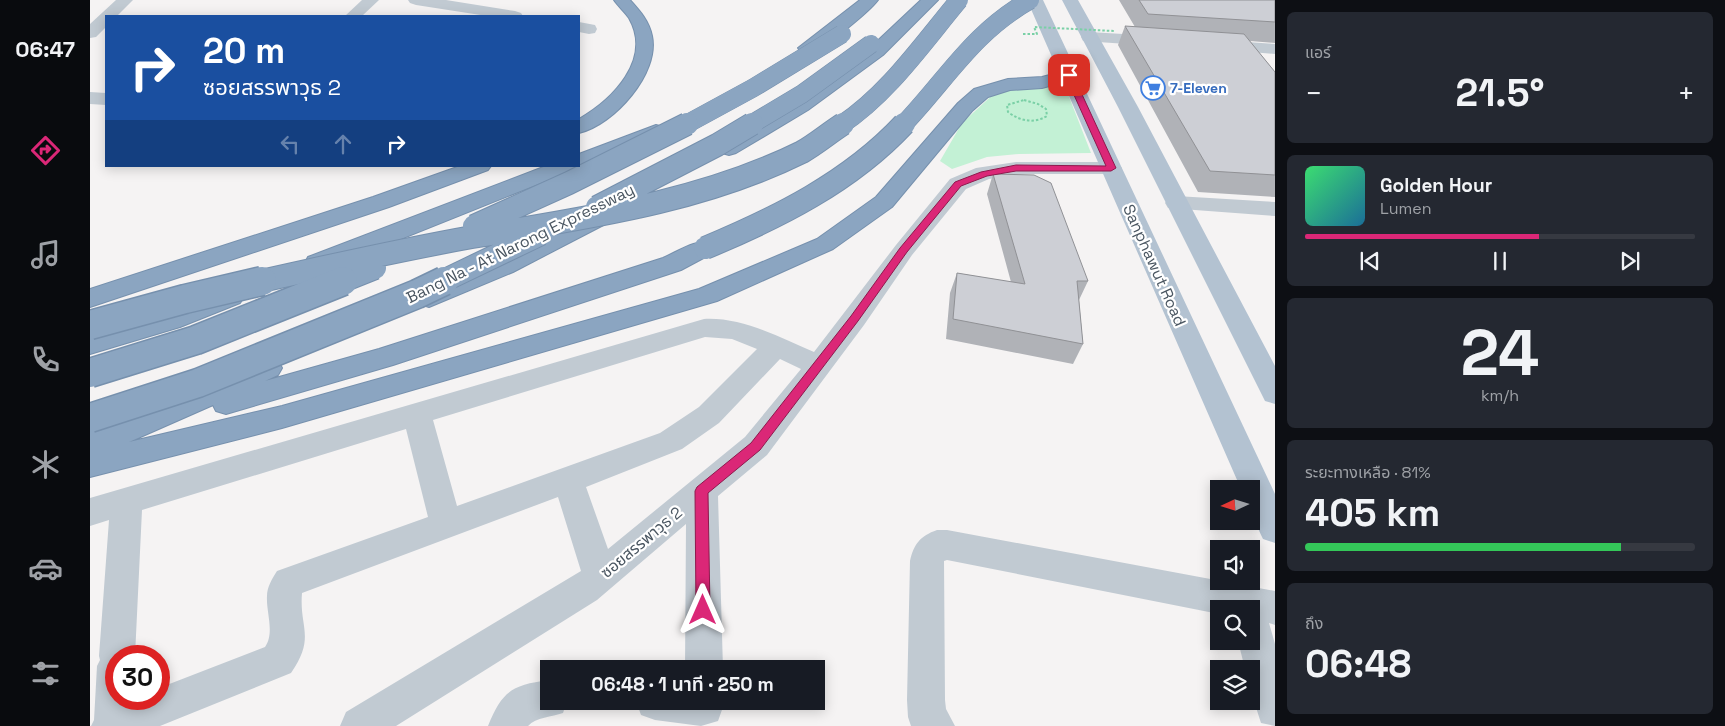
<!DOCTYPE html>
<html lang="th">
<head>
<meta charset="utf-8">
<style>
  body { margin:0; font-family:"Space Grotesk","Noto Sans Thai",sans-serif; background:#242831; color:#f1f3f6; height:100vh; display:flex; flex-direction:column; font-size:19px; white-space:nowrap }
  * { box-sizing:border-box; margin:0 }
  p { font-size:16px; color:#9ea1a6 }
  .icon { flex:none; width:28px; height:28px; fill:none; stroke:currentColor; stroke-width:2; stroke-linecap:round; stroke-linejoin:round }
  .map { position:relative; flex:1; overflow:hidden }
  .side { display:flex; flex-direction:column; gap:12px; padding:12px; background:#0d0f14; width:450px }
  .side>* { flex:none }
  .hud { position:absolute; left:15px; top:15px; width:475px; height:152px; border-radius:0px; box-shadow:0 2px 12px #0003; background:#1a4fa0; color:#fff; overflow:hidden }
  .needle { width:32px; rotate:266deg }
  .tools { position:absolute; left:1120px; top:480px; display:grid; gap:10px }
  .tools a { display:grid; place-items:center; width:50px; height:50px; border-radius:0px; background:#171b24; box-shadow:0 2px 12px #0003; font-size:25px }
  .speed { position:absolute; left:15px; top:645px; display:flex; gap:10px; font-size:25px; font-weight:700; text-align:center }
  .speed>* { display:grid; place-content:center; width:65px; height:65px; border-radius:50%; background:#171b24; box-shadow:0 2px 12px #0003; line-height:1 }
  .speed .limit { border:8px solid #d22; background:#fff; color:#111 }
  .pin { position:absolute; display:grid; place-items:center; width:42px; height:42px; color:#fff; margin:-21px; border-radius:10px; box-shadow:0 2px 8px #0006 }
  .me { position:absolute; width:55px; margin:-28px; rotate:0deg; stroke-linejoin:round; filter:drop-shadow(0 0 4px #0008) }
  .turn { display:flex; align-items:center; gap:18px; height:105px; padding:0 15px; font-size:22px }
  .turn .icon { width:65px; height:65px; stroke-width:2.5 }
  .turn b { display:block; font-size:35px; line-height:42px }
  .lanes { display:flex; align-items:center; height:48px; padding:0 15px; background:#0003; justify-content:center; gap:25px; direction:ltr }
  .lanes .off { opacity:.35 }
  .big { font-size:38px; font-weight:600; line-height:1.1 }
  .side .tile { flex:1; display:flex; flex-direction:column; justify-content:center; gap:8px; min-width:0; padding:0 18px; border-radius:8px; background:#242831 }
  .side .dial { align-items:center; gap:0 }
  .dial b { font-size:65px; line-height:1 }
  .song { display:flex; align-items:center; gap:15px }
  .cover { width:60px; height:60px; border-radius:8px; background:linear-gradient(135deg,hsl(140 70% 55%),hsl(200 70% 35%)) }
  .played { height:5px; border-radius:2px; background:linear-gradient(90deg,#db2777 60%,#363941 60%) }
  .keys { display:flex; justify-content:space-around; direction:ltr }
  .heat { display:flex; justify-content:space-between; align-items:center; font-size:28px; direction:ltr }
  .charge { height:8px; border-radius:4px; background:linear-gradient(90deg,#34c759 81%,#363941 0) }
  .trip { position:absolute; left:450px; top:660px; width:285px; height:50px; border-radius:0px; background:#171b24; box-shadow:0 2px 12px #0003; font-weight:600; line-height:50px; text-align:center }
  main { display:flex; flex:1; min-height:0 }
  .dock { display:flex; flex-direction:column; width:90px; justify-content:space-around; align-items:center; background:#090b0e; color:#9ea1a6 }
  .dock .icon { width:35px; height:35px }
  .dock .selected { color:#db2777 }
  .dock b { font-size:22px; color:#f1f3f6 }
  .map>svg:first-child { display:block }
  .green { fill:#c3f1d5 }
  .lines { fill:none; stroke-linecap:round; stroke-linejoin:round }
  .highway-casing { stroke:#7690ad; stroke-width:2 }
  .path { stroke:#7ad0a6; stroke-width:2; stroke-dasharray:2.5 2; stroke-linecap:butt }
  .minor { fill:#c1cad2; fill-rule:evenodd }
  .major { fill:#b3c2d1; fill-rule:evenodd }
  .highway { fill:#8ba5c1; fill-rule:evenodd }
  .highway-bridge-far2-casing { stroke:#7690ad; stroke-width:19; stroke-linecap:butt }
  .highway-bridge-far1-casing { stroke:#7690ad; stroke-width:24; stroke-linecap:butt }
  .highway-bridge-casing { stroke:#7690ad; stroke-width:31; stroke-linecap:butt }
  .path-bridge { stroke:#7ad0a6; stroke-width:2; stroke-dasharray:2.5 2; stroke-linecap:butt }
  .highway-bridge-far2 { stroke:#8ba5c1; stroke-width:18 }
  .highway-bridge-far1 { stroke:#8ba5c1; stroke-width:22 }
  .highway-bridge { stroke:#8ba5c1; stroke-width:28 }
  .wall { fill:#b0b2b7 }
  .building { fill:#cdcfd5; stroke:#909195 }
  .route { fill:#db2777; stroke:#8e194d }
  .labels { text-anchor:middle; stroke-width:4.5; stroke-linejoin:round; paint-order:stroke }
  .far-shop-label { font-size:14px; font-weight:bold; fill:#366cbe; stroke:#fff; text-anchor:start }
  .street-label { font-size:16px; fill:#4a5661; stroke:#fff }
</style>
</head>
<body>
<main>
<nav class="dock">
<b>06:47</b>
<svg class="icon selected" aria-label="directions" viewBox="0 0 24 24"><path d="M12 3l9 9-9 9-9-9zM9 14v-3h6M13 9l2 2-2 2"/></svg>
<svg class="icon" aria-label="music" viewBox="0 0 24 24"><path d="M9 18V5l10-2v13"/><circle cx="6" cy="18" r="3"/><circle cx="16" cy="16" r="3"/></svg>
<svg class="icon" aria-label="phone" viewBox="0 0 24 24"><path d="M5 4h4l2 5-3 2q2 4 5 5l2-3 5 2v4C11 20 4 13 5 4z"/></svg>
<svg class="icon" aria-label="climate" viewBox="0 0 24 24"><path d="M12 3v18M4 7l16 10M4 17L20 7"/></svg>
<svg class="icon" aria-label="car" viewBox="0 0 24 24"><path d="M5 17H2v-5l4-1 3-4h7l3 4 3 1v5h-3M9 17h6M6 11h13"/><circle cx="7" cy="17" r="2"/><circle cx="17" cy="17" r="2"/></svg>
<svg class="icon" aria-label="filters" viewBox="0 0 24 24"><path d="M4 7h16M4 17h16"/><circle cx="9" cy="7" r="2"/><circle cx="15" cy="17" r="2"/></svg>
</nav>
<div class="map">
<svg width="1185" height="726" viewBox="0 0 1185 726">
  <rect width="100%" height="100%" fill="#f5f3f3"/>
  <path class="green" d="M 943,83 L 974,84 L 1001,153 L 929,154 L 897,157 L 862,169 L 850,161 L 872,123 L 908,90 Z"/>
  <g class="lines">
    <g class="highway-casing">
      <path id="highway" d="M 524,0 L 540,0 C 550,11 559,21 562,36 C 570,73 524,125 489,133 L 489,119 C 522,100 563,60 539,18 C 535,12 528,6 524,0 Z
        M 770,0 L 788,0 C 779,12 737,46 723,52 C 718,53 715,53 711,52 L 708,48 Z
        M 831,0 L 848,0 L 793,55 L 718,110 L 646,153 L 639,155 L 632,153 L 629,149 L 632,145 L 704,102 L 781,47 Z
        M 979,70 L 985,71 L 988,75 L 985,79 L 952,88 L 920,90 L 898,97 L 882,111 L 802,207 L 743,249 L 627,301 L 192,428 L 0,477 L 0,431 L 27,422 L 168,361 L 178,358 L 188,361 L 192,368 L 188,375 L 175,381 L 289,349 L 573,258 C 589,251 606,238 623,243 L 627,248 L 623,253 L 591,270 L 303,365 L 136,414 L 126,411 L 123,405 L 39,442 L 192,406 L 609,289 L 727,239 L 786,197 L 868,103 L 884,89 L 918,79 L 952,77 Z
        M 566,125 L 573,127 L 576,131 L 573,135 L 496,165 L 486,167 L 483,170 L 236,269 L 227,271 L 218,269 L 215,263 L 218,257 L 456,166 L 489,166 L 489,154 Z
        M 370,166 L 401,166 L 398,170 L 299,207 L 0,307 L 0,289 L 283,197 Z
        M 517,207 L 525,209 L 528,214 L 525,219 L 423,272 L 339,307 L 330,304 L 326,298 L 330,292 L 405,260 L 509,209 Z
        M 141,288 L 150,291 L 154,297 L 150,303 L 90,327 L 0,354 L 0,334 L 73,314 Z"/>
    </g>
    <path class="path" d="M 934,100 L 948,104 L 956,109 L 957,116 C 944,124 930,121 918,112 L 917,105 Z"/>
    <path class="minor" d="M 26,0 L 43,0 L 27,16 L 16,16 L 16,27 L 6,37 L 0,38 L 0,24 Z
      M 272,0 L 289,0 L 272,16 L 255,16 Z
      M 318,0 L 356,0 L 425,11 L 431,13 L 433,16 L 397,16 L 326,5 L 320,3 Z
      M 489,22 L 505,25 L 507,29 L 505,33 L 499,34 L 489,32 Z
      M 999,32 L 1067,36 L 1073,37 L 1076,41 L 1073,45 L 1067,46 L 993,41 L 991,37 L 993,33 Z
      M 1128,40 L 1185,44 L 1185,54 L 1122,49 L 1119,45 L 1122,41 Z
      M 0,92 L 16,93 L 16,105 L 0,104 Z
      M 926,162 L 1021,162 L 1028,164 L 1032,168 L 1028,172 L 1021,174 L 926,174 L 899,179 L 876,189 L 822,255 L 774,325 L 677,455 L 628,496 L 633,669 L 595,669 L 596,524 L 507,600 L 306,726 L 250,726 L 256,712 L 491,571 L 468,497 L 212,593 C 209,628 226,637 201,673 L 70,726 L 1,726 L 4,720 L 7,666 L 10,660 L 9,656 L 19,520 L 0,526 L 0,498 L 614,319 C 652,317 690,337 724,352 L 806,245 L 860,179 L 886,168 ZM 615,337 L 642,339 L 667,349 L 609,407 L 570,433 L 367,506 L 343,420 ZM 690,359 L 711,369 L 655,437 L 518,549 L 496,487 L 592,449 L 629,423 ZM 316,429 L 338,517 L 187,571 C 182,579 177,587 177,596 C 176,612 185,633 175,647 L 69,688 L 69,699 L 26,699 L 26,656 L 45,656 L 52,510 Z
      M 1086,196 L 1185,202 L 1185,216 L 1078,208 L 1075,203 L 1078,198 Z
      M 847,530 L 857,530 L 1185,591 L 1185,625 L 1179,623 L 1185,644 L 1185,726 L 1171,723 L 1161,692 L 1161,669 L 1155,669 L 1148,641 L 1161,641 L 1161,609 L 1129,609 L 1129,614 L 857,560 L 854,561 L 855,700 L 856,709 L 865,726 L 821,726 L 818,717 L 817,700 L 820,561 C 824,544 830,536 847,530 Z
      M 459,680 L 459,701 L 477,701 L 473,713 C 462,717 446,717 438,726 L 398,726 C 412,691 422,685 459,680 Z
      M 546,701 L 631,701 L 633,707 L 628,721 L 611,726 L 565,720 L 551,715 Z"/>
    <path class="major" d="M 937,0 L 953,0 L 1185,494 L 1185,543 L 1173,539 C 1163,518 1161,513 1161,489 L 1151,489 Z
      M 972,0 L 988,0 L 1048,107 L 1185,366 L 1185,404 L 1175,401 L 1028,107 Z"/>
    <use href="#highway" class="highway"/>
    <g class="highway-bridge-far2-casing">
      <path id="highway-bridge-far2" d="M 595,125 L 663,88 L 752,34
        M 660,125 L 712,94 L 781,44
        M 751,125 C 798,94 833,43 869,0
        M 813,125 C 857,79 882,33 940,0"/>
    </g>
    <g class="highway-bridge-far1-casing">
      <path id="highway-bridge-far1" d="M 507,207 L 627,145 L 662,124
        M 384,226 L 479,183 L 597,124
        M 615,248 C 687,218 760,182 814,124
        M 167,282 C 238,266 310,250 382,237 C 494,218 609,203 712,152 C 726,144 739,133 753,124
        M 250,282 L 285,268
        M 351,282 L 451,234"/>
    </g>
    <g class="highway-bridge-casing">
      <path id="highway-bridge" d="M 0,325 L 95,299 L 172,281
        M 0,373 L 106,340 L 253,281
        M 0,418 L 108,383 L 327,294 L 354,281"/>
    </g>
    <path class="path-bridge" d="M 933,34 L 947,34 L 944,27 L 1024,31"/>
    <use href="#highway-bridge-far2" class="highway-bridge-far2"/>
    <use href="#highway-bridge-far1" class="highway-bridge-far1"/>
    <use href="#highway-bridge" class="highway-bridge"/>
  </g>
  <path class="wall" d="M 1029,0 L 1185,0 L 1185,43 L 1160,41 L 1185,72 L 1185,197 L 1108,192 L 1028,45 L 1035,26 L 1045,27 Z
    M 903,174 L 998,281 L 989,300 L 993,344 L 983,364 L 856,339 L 860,293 L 867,273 L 921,282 L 897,194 Z"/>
  <path class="building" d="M 1049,0 L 1185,0 L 1185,22 L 1058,14 Z
    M 1035,26 L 1154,34 L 1185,72 L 1185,175 L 1120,171 Z
    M 903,174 L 944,175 L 961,183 L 998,281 L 987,281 L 993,344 L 863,319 L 867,273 L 935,284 Z"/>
  <path class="route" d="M 976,73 L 983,75 L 1026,168 L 1021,171 L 926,171 L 897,176 L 871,186 L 817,252 L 768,321 L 670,450 L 618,493 L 620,610 L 618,614 L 613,616 L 608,614 L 606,610 L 605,491 L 607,487 L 661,443 L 761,316 L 810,248 L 865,182 L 891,172 L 926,165 L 1016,166 L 975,75 Z"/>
  <defs>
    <g id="supermarket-ring" transform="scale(1.25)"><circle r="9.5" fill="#fff" stroke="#3f7fe0" stroke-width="1.5"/><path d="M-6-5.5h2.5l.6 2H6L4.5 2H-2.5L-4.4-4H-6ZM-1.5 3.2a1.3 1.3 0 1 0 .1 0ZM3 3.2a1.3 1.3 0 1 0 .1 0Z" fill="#3f7fe0"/></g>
  </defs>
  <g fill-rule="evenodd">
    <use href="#supermarket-ring" x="1063" y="88"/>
  </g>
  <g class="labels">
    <g class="far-shop-label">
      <text x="1080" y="93">7-Eleven</text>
    </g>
    <g class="street-label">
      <text transform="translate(430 243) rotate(-26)" y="6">Bang Na - At Narong Expressway</text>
      <text transform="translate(1065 265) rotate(66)" y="6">Sanphawut Road</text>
      <text transform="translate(551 542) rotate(-40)" y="6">ซอยสรรพาวุธ 2</text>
    </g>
  </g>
</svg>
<div class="tools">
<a><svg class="needle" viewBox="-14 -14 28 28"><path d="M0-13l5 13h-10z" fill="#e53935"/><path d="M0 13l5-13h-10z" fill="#9ea1a6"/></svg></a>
<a><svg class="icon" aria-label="sound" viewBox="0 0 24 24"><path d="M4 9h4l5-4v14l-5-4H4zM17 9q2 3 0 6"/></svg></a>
<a><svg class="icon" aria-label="search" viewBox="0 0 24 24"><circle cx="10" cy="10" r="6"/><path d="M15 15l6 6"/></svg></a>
<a><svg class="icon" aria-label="layers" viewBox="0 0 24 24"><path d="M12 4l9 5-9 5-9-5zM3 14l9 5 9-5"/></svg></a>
</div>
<div class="speed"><div class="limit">30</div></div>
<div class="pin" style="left:979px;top:75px;background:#d93025"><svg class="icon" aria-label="arrive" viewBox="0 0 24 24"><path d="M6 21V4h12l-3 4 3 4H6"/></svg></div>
<svg class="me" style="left:613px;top:610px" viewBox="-20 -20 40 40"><path d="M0-17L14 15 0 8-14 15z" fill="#db2777" stroke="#fff" stroke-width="4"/></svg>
<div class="trip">06:48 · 1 นาที · 250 m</div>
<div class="hud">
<div class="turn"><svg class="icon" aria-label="right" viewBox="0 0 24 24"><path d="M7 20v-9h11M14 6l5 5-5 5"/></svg><div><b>20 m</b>ซอยสรรพาวุธ 2</div></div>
<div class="lanes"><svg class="icon off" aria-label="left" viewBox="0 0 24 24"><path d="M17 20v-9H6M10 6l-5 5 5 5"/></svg><svg class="icon off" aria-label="ahead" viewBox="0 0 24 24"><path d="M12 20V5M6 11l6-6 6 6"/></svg><svg class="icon" aria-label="right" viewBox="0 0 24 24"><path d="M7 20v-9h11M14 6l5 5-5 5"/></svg></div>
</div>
</div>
<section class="side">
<div class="tile"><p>แอร์</p>
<div class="heat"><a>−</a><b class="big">21.5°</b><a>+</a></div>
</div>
<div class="tile">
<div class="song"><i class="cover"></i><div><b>Golden Hour</b><p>Lumen</p></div></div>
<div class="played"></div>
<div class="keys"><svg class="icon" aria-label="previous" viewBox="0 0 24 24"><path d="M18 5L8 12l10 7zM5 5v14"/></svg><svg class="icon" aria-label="pause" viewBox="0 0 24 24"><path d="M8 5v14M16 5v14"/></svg><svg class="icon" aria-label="next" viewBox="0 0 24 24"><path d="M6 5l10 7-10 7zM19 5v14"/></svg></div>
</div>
<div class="tile dial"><b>24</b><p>km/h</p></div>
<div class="tile"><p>ระยะทางเหลือ · 81%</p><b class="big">405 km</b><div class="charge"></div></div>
<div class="tile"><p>ถึง</p><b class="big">06:48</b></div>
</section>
</main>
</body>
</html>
